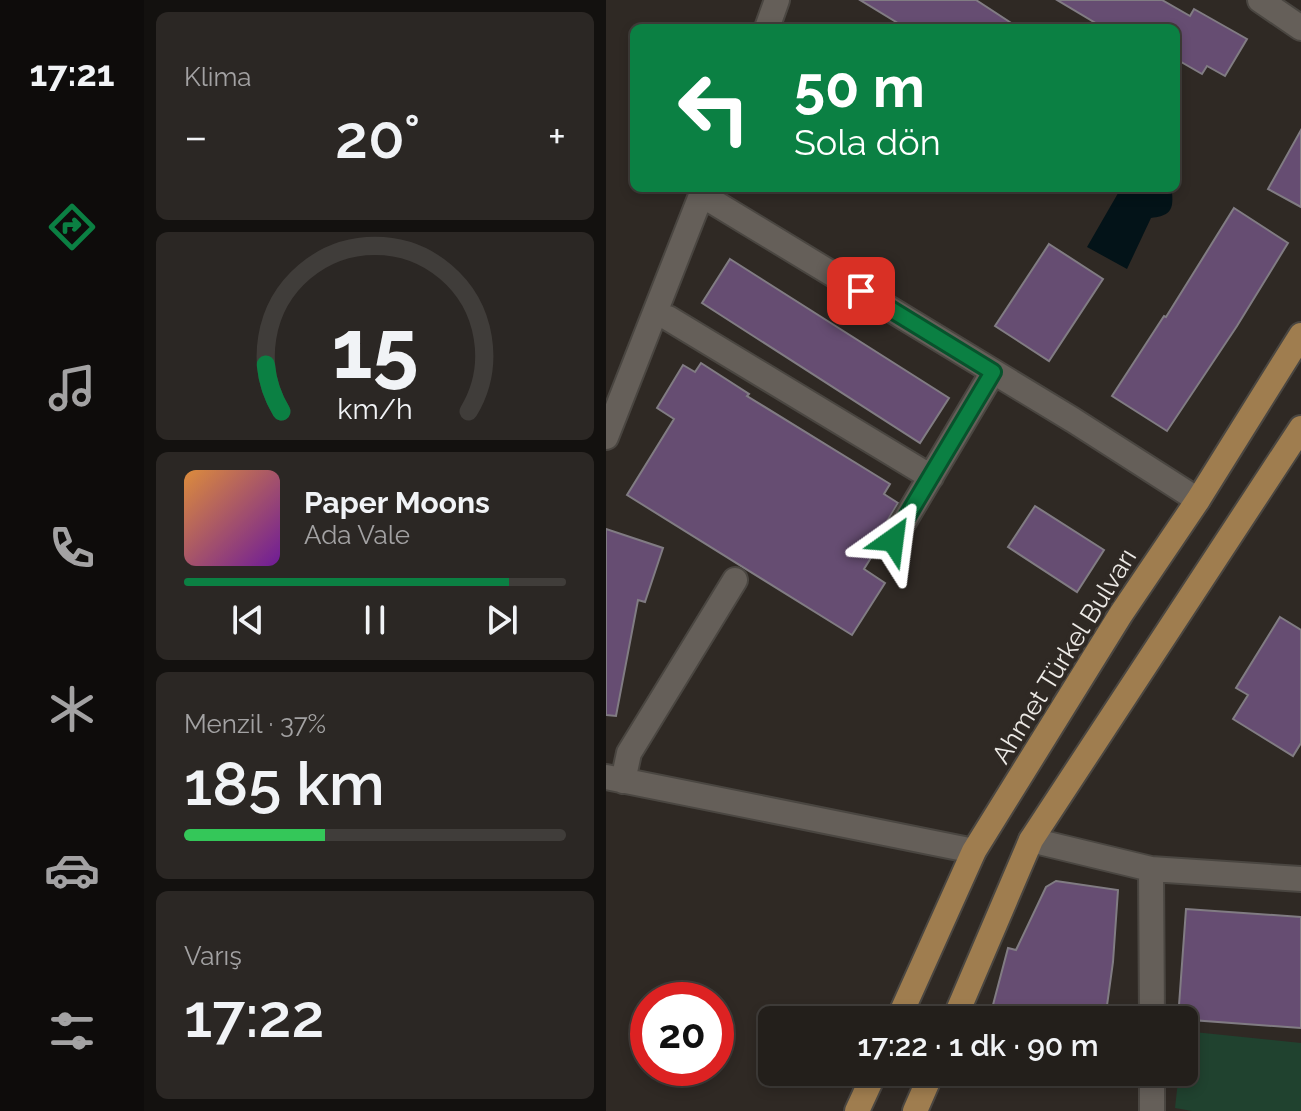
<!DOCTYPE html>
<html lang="tr">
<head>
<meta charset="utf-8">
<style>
  body { margin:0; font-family:Raleway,sans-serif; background:#2b2724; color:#f1f3f6; height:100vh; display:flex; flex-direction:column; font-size:30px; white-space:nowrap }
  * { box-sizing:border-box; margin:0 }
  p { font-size:26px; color:#a3a2a3 }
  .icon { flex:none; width:44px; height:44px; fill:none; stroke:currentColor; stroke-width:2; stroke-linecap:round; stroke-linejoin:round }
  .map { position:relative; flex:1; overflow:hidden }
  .side { display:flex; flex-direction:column; gap:12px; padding:12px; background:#13110f; width:462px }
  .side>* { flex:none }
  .banner { position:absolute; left:24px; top:24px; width:550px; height:168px; border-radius:12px; box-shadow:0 4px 12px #0003,0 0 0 2px #403d3a; background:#0b8043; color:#fff; overflow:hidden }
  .speed { position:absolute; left:24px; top:982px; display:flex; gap:16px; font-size:40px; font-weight:700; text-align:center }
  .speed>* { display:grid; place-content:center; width:104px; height:104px; border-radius:50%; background:#231f1b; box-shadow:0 4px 12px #0003,0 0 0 2px #403d3a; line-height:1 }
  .speed .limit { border:12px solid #d22; background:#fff; color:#111 }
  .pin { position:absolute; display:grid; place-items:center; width:68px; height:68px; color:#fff; margin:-34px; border-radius:16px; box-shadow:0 4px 12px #0006 }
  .me { position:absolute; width:88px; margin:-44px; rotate:31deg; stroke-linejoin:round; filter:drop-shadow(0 0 6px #0008) }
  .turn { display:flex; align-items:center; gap:28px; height:168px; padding:0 32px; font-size:36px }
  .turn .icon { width:104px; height:104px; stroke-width:2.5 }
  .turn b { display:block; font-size:56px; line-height:68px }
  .big { font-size:60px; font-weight:600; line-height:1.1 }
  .side .tile { flex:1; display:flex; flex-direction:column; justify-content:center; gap:12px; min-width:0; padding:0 28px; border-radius:12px; background:#2b2724 }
  .side .dial { align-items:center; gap:0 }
  .dial svg { height:208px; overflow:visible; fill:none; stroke:#403d3a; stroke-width:7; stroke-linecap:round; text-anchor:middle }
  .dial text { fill:#f1f3f6; stroke:none }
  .song { display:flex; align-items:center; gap:24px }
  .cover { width:96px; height:96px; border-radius:12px; background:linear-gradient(135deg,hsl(30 70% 55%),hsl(280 70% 35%)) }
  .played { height:8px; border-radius:4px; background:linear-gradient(90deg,#0b8043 85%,#403d3a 85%) }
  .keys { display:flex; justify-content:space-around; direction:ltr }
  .heat { display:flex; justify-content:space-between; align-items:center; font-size:44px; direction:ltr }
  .charge { height:12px; border-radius:6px; background:linear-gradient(90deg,#34c759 37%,#403d3a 0) }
  .trip { position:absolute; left:152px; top:1006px; width:440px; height:80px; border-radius:12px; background:#231f1b; box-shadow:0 4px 12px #0003,0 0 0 2px #403d3a; font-weight:600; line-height:80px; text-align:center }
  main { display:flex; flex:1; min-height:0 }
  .tabs { display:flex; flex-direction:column; width:144px; justify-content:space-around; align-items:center; background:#0e0c0b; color:#a3a2a3 }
  .tabs .icon { width:56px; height:56px }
  .tabs .current { color:#0b8043 }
  .tabs b { font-size:36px; color:#f1f3f6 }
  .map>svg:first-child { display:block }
  .green { fill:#20422f }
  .water { fill:#031318 }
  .building { fill:#664d72; stroke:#817c83; stroke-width:2 }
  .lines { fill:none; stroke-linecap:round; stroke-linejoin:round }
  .minor-casing { stroke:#4a4641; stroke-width:28 }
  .major-casing { stroke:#4a4641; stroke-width:28 }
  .minor { stroke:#655f59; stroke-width:24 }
  .major { stroke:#9f7d4f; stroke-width:24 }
  .route-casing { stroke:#07532c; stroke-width:20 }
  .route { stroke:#0b8043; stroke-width:14 }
  .labels { text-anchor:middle; stroke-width:8; stroke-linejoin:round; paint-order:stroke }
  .street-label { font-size:26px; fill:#ece9e5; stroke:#2f2924 }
</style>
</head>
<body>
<main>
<nav class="tabs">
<b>17:21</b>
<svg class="icon current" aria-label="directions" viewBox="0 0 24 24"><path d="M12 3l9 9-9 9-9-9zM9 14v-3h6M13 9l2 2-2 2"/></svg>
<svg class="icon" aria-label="music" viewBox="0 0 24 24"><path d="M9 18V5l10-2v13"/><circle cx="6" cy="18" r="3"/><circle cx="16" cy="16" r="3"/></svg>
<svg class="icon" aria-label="phone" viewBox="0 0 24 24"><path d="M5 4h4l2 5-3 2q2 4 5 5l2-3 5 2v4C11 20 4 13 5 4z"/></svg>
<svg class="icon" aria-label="climate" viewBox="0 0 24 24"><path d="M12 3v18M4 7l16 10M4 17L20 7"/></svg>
<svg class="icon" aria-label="car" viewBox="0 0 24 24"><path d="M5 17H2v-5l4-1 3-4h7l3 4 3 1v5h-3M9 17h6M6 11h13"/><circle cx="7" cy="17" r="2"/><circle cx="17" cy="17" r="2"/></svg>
<svg class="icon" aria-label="filters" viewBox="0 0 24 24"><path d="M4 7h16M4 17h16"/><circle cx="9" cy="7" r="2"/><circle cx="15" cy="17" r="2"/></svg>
</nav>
<section class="side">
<div class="tile"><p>Klima</p>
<div class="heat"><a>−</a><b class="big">20°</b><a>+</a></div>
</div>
<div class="tile dial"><svg viewBox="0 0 100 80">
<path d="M14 69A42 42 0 1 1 86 69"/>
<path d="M14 69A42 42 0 0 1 8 51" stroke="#0b8043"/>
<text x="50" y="56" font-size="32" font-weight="700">15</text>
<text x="50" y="72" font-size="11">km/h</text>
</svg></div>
<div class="tile">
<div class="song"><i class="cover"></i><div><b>Paper Moons</b><p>Ada Vale</p></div></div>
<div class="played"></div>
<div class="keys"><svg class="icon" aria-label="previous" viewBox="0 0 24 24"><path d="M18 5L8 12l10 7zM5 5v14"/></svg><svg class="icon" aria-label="pause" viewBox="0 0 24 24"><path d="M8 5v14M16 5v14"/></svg><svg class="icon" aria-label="next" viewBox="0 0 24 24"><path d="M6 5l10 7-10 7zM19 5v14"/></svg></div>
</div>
<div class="tile"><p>Menzil · 37%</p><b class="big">185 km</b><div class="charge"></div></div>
<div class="tile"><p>Varış</p><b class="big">17:22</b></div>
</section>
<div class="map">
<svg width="695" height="1111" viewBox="0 0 695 1111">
  <rect width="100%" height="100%" fill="#2f2924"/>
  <path class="green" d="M 578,1031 L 695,1043 L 695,1111 L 586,1111 L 569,1108 L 573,1072 L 578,1072 Z"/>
  <path class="water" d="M 515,188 L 559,189 L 566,193 C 568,212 562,216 545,218 L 521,269 L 481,247 Z"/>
  <path class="building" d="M 254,0 L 370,0 L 413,28 L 300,28 Z
    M 451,0 L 556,0 L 584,16 L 588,9 L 641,39 L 619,76 L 601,66 L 596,74 L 570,59 L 570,28 L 498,28 Z
    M 695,130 L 695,207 L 662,189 Z
    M 628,208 L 682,243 L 631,326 L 561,431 L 506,396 L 558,316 L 560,317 Z
    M 443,244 L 497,279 L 443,361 L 389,326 Z
    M 124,259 L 343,398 L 314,443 L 96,303 Z
    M 95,363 L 143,394 L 141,396 L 284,484 L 278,494 L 292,503 L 274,533 L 273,545 L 258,569 L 279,583 L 246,635 L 21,495 L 68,419 L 51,408 L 77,365 L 89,372 Z
    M 429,506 L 498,550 L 471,592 L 402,547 Z
    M 0,529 L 57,548 L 39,602 L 32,600 L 10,716 L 0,715 Z
    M 674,617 L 695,630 L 695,743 L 687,756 L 627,719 L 642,695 L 630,688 Z
    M 450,881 L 512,890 L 507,962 L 499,1020 L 383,1020 L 402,948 L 410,950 L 440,887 Z
    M 580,909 L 695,917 L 695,1028 L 572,1019 Z"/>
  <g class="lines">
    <g class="minor-casing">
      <path id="minor" d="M 654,0 L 695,28
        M 161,28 L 171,0
        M 96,195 L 467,420 L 592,500
        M 62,318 L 325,477
        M 0,437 L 98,188
        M 287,540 L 387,372
        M 0,777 L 368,851
        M 17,781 L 23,753 L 129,580
        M 425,840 L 545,869 L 695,879
        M 545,869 L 546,1020
        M 546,1072 L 546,1111"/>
    </g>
    <g class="major-casing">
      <path id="major" d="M 292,1020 L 368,851 L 515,614 L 592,500 L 695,335
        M 348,1020 L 425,840 L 695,428
        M 251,1111 L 269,1072
        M 309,1111 L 326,1072"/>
    </g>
    <use href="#minor" class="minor"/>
    <use href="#major" class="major"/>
  </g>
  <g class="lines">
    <g class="route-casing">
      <path id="route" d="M 255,291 L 387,372 L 287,540"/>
    </g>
    <use href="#route" class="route"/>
  </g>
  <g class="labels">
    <g class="street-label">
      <text transform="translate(458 656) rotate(-58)" y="9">Ahmet Türkel Bulvarı</text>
    </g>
  </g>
</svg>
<div class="speed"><div class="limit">20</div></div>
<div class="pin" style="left:255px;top:291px;background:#d93025"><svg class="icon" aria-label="arrive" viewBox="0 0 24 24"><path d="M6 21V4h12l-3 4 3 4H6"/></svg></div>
<svg class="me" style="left:287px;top:540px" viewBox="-20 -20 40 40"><path d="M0-17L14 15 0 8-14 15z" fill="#0b8043" stroke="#fff" stroke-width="4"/></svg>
<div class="trip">17:22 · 1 dk · 90 m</div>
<div class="banner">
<div class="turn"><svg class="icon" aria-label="left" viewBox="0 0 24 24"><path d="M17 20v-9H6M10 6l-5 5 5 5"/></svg><div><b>50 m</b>Sola dön</div></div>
</div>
</div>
</main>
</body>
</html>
